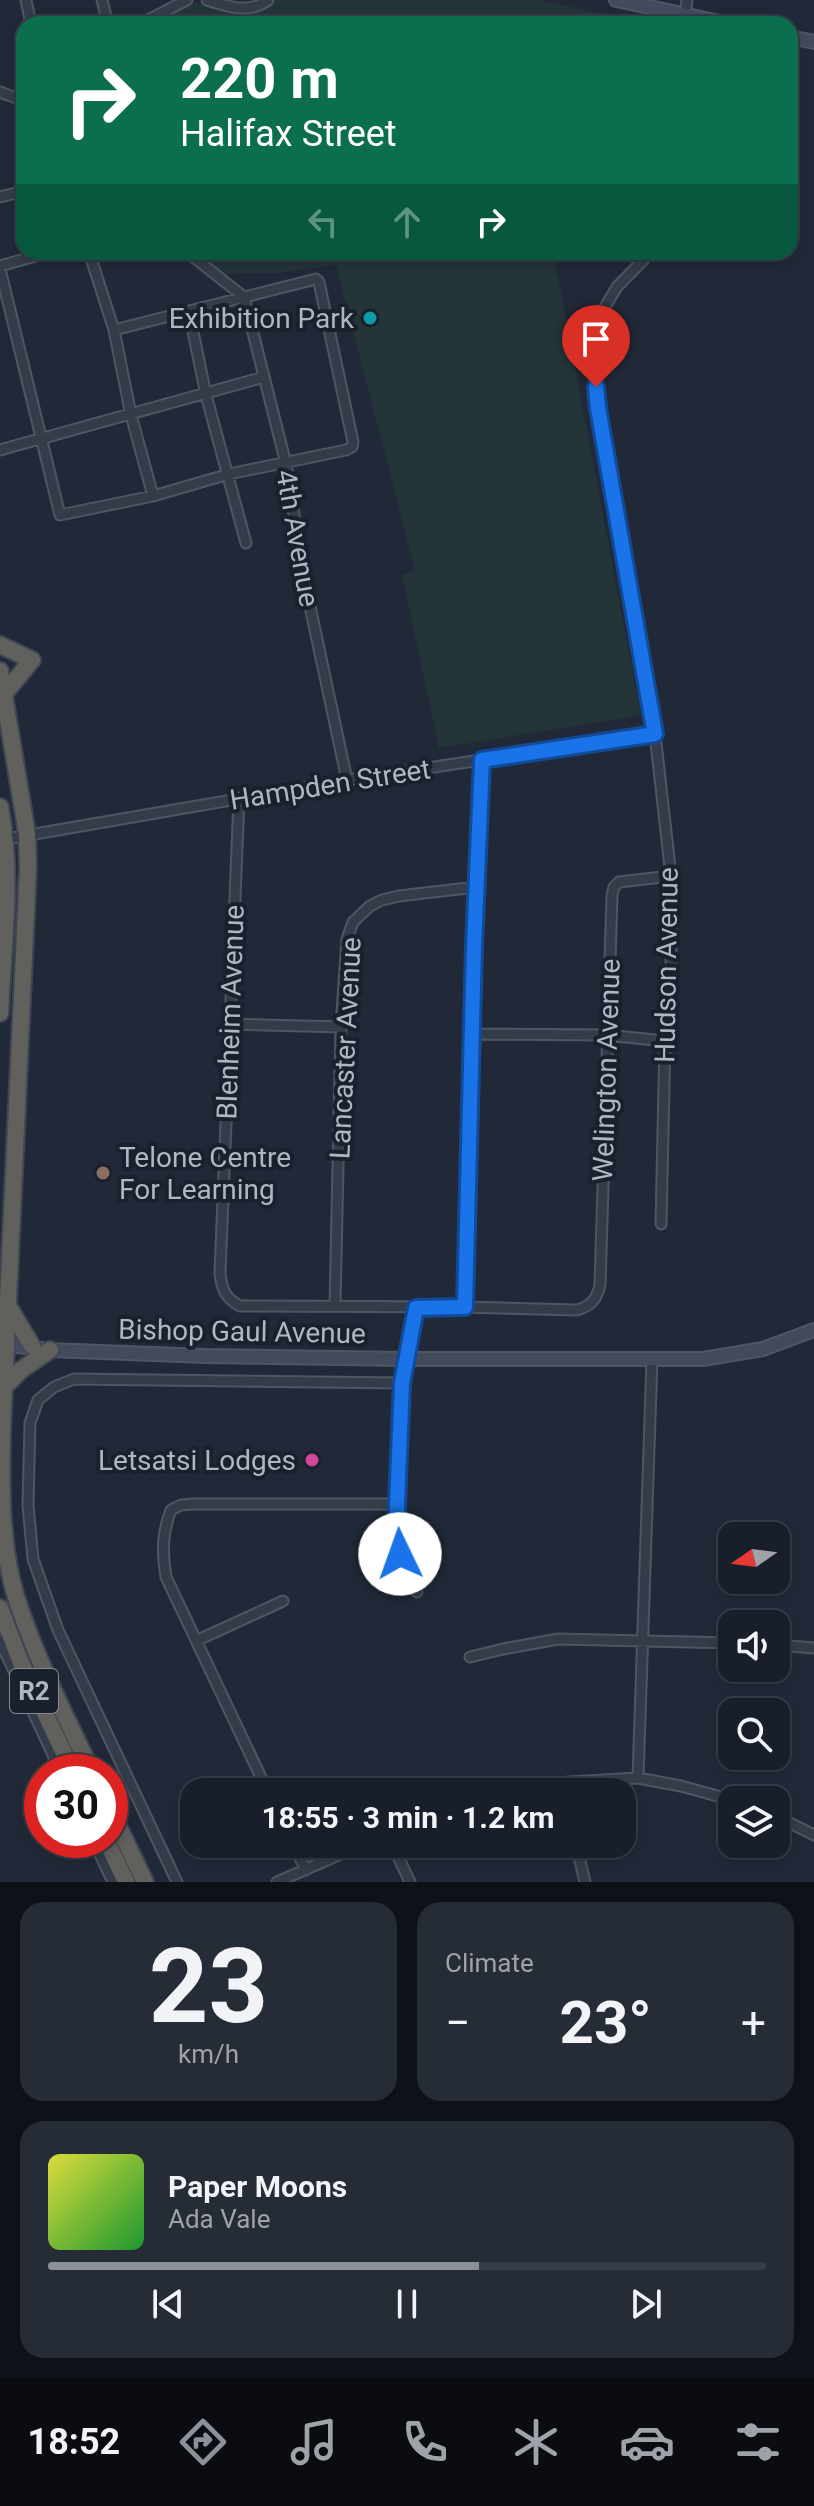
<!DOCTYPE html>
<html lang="en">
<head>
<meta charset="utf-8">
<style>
  body { margin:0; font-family:Roboto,sans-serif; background:#262c36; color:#f1f3f6; height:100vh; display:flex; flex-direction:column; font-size:30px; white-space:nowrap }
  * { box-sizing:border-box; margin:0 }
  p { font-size:26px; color:#9fa2a8 }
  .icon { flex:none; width:44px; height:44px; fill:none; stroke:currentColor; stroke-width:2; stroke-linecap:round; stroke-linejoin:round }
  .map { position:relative; height:1882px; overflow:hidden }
  .panel { display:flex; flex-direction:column; gap:20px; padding:20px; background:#0e1117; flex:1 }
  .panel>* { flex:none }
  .banner { position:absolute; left:16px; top:16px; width:782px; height:244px; border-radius:24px; box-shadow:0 4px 12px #0003,0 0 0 2px #373d47; background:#0b6e4f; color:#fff; overflow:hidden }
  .needle { width:52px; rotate:256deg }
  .controls { position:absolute; left:718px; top:1522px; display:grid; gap:16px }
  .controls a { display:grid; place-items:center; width:72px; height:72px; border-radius:16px; background:#191f2a; box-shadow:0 4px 12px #0003,0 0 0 2px #373d47; font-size:40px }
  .speed { position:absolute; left:24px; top:1754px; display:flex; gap:16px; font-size:40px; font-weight:700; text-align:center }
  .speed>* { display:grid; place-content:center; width:104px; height:104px; border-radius:50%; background:#191f2a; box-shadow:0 4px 12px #0003,0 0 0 2px #373d47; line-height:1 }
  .speed .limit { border:12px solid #d22; background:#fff; color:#111 }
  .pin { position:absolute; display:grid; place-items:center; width:68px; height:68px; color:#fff; margin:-82px -34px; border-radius:50% 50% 50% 0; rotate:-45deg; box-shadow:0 0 8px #0007 }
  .pin .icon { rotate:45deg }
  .me { position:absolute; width:88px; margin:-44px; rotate:357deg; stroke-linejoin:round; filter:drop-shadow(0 0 6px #0008) }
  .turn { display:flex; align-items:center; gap:28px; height:168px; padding:0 32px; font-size:36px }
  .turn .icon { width:104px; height:104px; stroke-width:2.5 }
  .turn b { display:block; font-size:56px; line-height:68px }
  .lanes { display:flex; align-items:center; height:76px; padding:0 32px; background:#0003; justify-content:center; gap:40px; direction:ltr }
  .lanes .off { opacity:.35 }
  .big { font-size:60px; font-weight:700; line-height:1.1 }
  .panel .tile { flex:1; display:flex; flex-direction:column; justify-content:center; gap:12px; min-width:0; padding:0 28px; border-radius:24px; background:#262c36 }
  .panel .dial { align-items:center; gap:0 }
  .dial b { font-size:104px; line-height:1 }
  .song { display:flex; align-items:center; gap:24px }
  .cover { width:96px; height:96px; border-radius:12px; background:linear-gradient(135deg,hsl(60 70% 55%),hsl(130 70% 35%)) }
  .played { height:8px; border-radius:4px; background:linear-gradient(90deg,#8c9099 60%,#373d47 60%) }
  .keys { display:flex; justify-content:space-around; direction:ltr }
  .heat { display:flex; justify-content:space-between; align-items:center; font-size:44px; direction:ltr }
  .panel .tiles { flex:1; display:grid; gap:20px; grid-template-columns:1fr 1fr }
  .tile:last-child { grid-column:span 2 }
  .trip { position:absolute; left:180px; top:1778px; width:456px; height:80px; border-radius:24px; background:#191f2a; box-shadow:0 4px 12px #0003,0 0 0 2px #373d47; font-weight:700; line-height:80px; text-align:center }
  .tabs { display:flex; height:128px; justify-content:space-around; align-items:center; background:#0a0c11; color:#9fa2a8 }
  .tabs .icon { width:56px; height:56px }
  .tabs .current { color:#8c9099 }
  .tabs b { font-size:36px; color:#f1f3f6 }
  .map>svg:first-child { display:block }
  .green { fill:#233539 }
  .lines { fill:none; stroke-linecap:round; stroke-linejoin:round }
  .minor-casing { stroke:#4f5663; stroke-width:13 }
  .secondary-casing { stroke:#4f5663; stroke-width:16 }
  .trunk-casing { stroke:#3f4653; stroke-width:20 }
  .minor { stroke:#343c49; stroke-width:9 }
  .secondary { stroke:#424a5c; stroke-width:12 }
  .trunk { stroke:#60605d; stroke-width:16 }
  .route-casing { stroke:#114b97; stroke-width:20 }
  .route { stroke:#1a73e8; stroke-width:14 }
  .culture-dot { fill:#0f9aa8; stroke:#1a212d; stroke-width:3 }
  .education-dot { fill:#8d6e63; stroke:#1a212d; stroke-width:3 }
  .hotel-dot { fill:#d1479c; stroke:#1a212d; stroke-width:3 }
  .labels { text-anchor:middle; stroke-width:8; stroke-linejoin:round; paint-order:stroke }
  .shield { fill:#1a212d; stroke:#828997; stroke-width:2 }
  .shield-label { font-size:26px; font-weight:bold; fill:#afb6c5 }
  .poi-label { font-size:28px; fill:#afb6c5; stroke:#1a212d; text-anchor:end }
  .street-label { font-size:28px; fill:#afb6c5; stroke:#1a212d }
</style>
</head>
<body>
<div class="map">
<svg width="814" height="1882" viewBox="0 0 814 1882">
  <rect width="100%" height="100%" fill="#212938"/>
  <path class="green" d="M 273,0 L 538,0 L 626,19 L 628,24 L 142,24 L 173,8 L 192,3 L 243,11 Z
    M 194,252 L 560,252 L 554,257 L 641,715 L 439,748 L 402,575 L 415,570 L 336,265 L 278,273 L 225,274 Z"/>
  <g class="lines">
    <g class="minor-casing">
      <path id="minor" d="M 26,0 L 31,24
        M 102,0 L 108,24
        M 207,0 C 228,7 250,14 268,0
        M 140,24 L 187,0
        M 684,24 L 687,0
        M 0,92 L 24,101
        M 0,197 L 24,191
        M 89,252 L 114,330 L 131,415 L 153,496
        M 187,252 L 244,297 L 286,464 L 305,583 L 347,780
        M 651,252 L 617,287 L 602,312 L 593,336 L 598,408 L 655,734 L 671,876 L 671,975 L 665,1041 L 661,1224
        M 0,266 L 50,252
        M 0,269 L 60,515 L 153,496 L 229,474 L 346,450 L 352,447 L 353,442 L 319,282 L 316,279 L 114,330
        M 189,312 L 206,395 L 246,543
        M 0,450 L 264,377
        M 239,798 L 220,1273 C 222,1290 225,1298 240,1306 L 465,1307 L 577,1310 C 591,1306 597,1299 600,1285 L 612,895 L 614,887 L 619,882 L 671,876
        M 6,839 L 347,780 L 655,734
        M 228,1024 L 341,1027
        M 472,1034 L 606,1035 L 665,1041
        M 335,1305 L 341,1027 L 347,939 L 353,922 L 370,906 L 382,900 L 399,896 L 476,887
        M 465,1307 L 476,887 L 482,760
        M 416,1308 L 402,1383 L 397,1543 L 407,1572 L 417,1592
        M 198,1640 L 283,1601
        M 0,1641 L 61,1772
        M 776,1645 L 814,1648
        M 470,1657 L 503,1649 L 558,1639 L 732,1643
        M 638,1778 L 652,1359
        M 268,1792 L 166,1577 C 162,1552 162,1533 171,1510 L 181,1505 L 194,1504 L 397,1504
        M 506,1792 L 569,1782 L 638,1778 L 681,1786 L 732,1800
        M 776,1816 L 814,1835
        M 93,1840 L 113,1882
        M 293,1844 L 306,1870
        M 392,1844 L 410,1882
        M 576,1844 L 585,1882
        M 177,1882 L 58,1630 L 33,1559 L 28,1505 L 30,1423 L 38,1400 L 54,1387 L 74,1379 L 402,1383
        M 277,1882 L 364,1844"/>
    </g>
    <g class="secondary-casing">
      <path id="secondary" d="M 616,0 L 729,24
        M 790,37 L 814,42
        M 0,1344 L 50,1350 L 205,1356 L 406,1359 L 703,1359 L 763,1349 L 814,1330"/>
    </g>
    <g class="trunk-casing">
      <path id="trunk" d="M 0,645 L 32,660 L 4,694
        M 0,671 L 27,834 L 28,868 L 2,1431 C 1,1486 0,1544 16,1597 C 35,1657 65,1715 92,1772
        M 0,807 C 13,874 3,945 0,1013
        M 10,1309 L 32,1346
        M 6,1385 L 21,1370 L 50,1350
        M 0,1608 L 21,1663 L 73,1772
        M 110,1809 L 145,1882
        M 106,1840 L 126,1882"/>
    </g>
    <use href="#minor" class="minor"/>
    <use href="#secondary" class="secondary"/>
    <use href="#trunk" class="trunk"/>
  </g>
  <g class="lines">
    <g class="route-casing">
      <path id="route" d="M 400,1554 L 397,1543 L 397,1504 L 402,1383 L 416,1308 L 465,1307 L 474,946 L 482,760 L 655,734 L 598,408 L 596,387"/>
    </g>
    <use href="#route" class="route"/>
  </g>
  <circle class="culture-dot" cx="370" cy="318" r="8"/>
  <circle class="education-dot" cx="103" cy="1173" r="8"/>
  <circle class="hotel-dot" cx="312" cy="1460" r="8"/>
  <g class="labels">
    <rect class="shield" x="10" y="1669" width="48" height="44" rx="6"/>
    <g class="shield-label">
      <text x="34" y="1700">R2</text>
    </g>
    <g class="poi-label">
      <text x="354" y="328">Exhibition Park</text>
      <text x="119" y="1167" text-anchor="start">Telone Centre<tspan x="119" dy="32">For Learning</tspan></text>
      <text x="296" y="1470">Letsatsi Lodges</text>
    </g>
    <g class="street-label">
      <text transform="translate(298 538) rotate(80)" y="10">4th Avenue</text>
      <text transform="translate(330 784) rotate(-9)" y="10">Hampden Street</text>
      <text transform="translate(666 965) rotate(-89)" y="10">Hudson Avenue</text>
      <text transform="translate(230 1012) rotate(-88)" y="10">Blenheim Avenue</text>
      <text transform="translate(345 1048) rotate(-87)" y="10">Lancaster Avenue</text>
      <text transform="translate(606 1070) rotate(-88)" y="10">Welington Avenue</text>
      <text transform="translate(242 1331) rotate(1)" y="10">Bishop Gaul Avenue</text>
    </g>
  </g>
</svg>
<div class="controls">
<a><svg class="needle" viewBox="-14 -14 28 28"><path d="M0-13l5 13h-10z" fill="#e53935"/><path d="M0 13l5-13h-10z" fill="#9fa2a8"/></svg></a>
<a><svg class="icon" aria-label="sound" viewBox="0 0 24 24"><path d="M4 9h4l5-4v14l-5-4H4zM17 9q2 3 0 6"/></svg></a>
<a><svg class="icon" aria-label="search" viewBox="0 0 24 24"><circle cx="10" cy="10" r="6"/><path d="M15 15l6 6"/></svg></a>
<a><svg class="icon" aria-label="layers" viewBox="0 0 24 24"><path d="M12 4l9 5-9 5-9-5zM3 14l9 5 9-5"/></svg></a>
</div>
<div class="speed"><div class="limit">30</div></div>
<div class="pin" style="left:596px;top:387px;background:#d93025"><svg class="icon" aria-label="arrive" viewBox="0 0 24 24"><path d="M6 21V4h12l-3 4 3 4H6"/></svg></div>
<svg class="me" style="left:400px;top:1554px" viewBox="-20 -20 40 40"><circle r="19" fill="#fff"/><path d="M0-13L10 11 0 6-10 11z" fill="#1a73e8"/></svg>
<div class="trip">18:55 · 3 min · 1.2 km</div>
<div class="banner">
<div class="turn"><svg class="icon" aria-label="right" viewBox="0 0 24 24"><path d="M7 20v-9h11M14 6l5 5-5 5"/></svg><div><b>220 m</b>Halifax Street</div></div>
<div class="lanes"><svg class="icon off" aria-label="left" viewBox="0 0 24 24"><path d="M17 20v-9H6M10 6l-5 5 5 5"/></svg><svg class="icon off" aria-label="ahead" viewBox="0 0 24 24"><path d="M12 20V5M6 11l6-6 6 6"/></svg><svg class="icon" aria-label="right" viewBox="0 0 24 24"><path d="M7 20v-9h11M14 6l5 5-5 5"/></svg></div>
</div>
</div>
<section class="panel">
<div class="tiles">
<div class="tile dial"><b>23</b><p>km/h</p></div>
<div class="tile"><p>Climate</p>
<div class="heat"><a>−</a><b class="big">23°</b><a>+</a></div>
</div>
<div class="tile">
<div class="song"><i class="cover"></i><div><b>Paper Moons</b><p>Ada Vale</p></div></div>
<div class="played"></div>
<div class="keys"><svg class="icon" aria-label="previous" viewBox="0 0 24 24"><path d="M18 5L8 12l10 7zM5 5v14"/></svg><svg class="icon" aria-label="pause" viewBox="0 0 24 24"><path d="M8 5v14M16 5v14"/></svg><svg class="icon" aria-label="next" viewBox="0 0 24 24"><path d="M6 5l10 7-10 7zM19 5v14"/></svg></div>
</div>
</div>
</section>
<nav class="tabs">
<b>18:52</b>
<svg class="icon current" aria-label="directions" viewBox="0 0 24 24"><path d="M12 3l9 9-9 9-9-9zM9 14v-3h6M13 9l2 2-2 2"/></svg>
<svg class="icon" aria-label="music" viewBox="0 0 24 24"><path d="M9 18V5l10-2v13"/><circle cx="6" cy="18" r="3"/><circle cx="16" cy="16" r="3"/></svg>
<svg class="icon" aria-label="phone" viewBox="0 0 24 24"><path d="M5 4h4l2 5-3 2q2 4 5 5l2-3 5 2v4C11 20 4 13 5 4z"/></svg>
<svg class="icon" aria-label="climate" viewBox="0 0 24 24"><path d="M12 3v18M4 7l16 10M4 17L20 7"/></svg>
<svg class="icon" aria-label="car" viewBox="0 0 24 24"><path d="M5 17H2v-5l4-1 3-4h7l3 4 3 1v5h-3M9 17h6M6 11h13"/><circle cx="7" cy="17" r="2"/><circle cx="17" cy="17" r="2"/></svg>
<svg class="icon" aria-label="filters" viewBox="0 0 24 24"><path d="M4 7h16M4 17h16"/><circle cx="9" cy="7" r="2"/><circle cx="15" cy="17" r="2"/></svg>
</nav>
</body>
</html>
